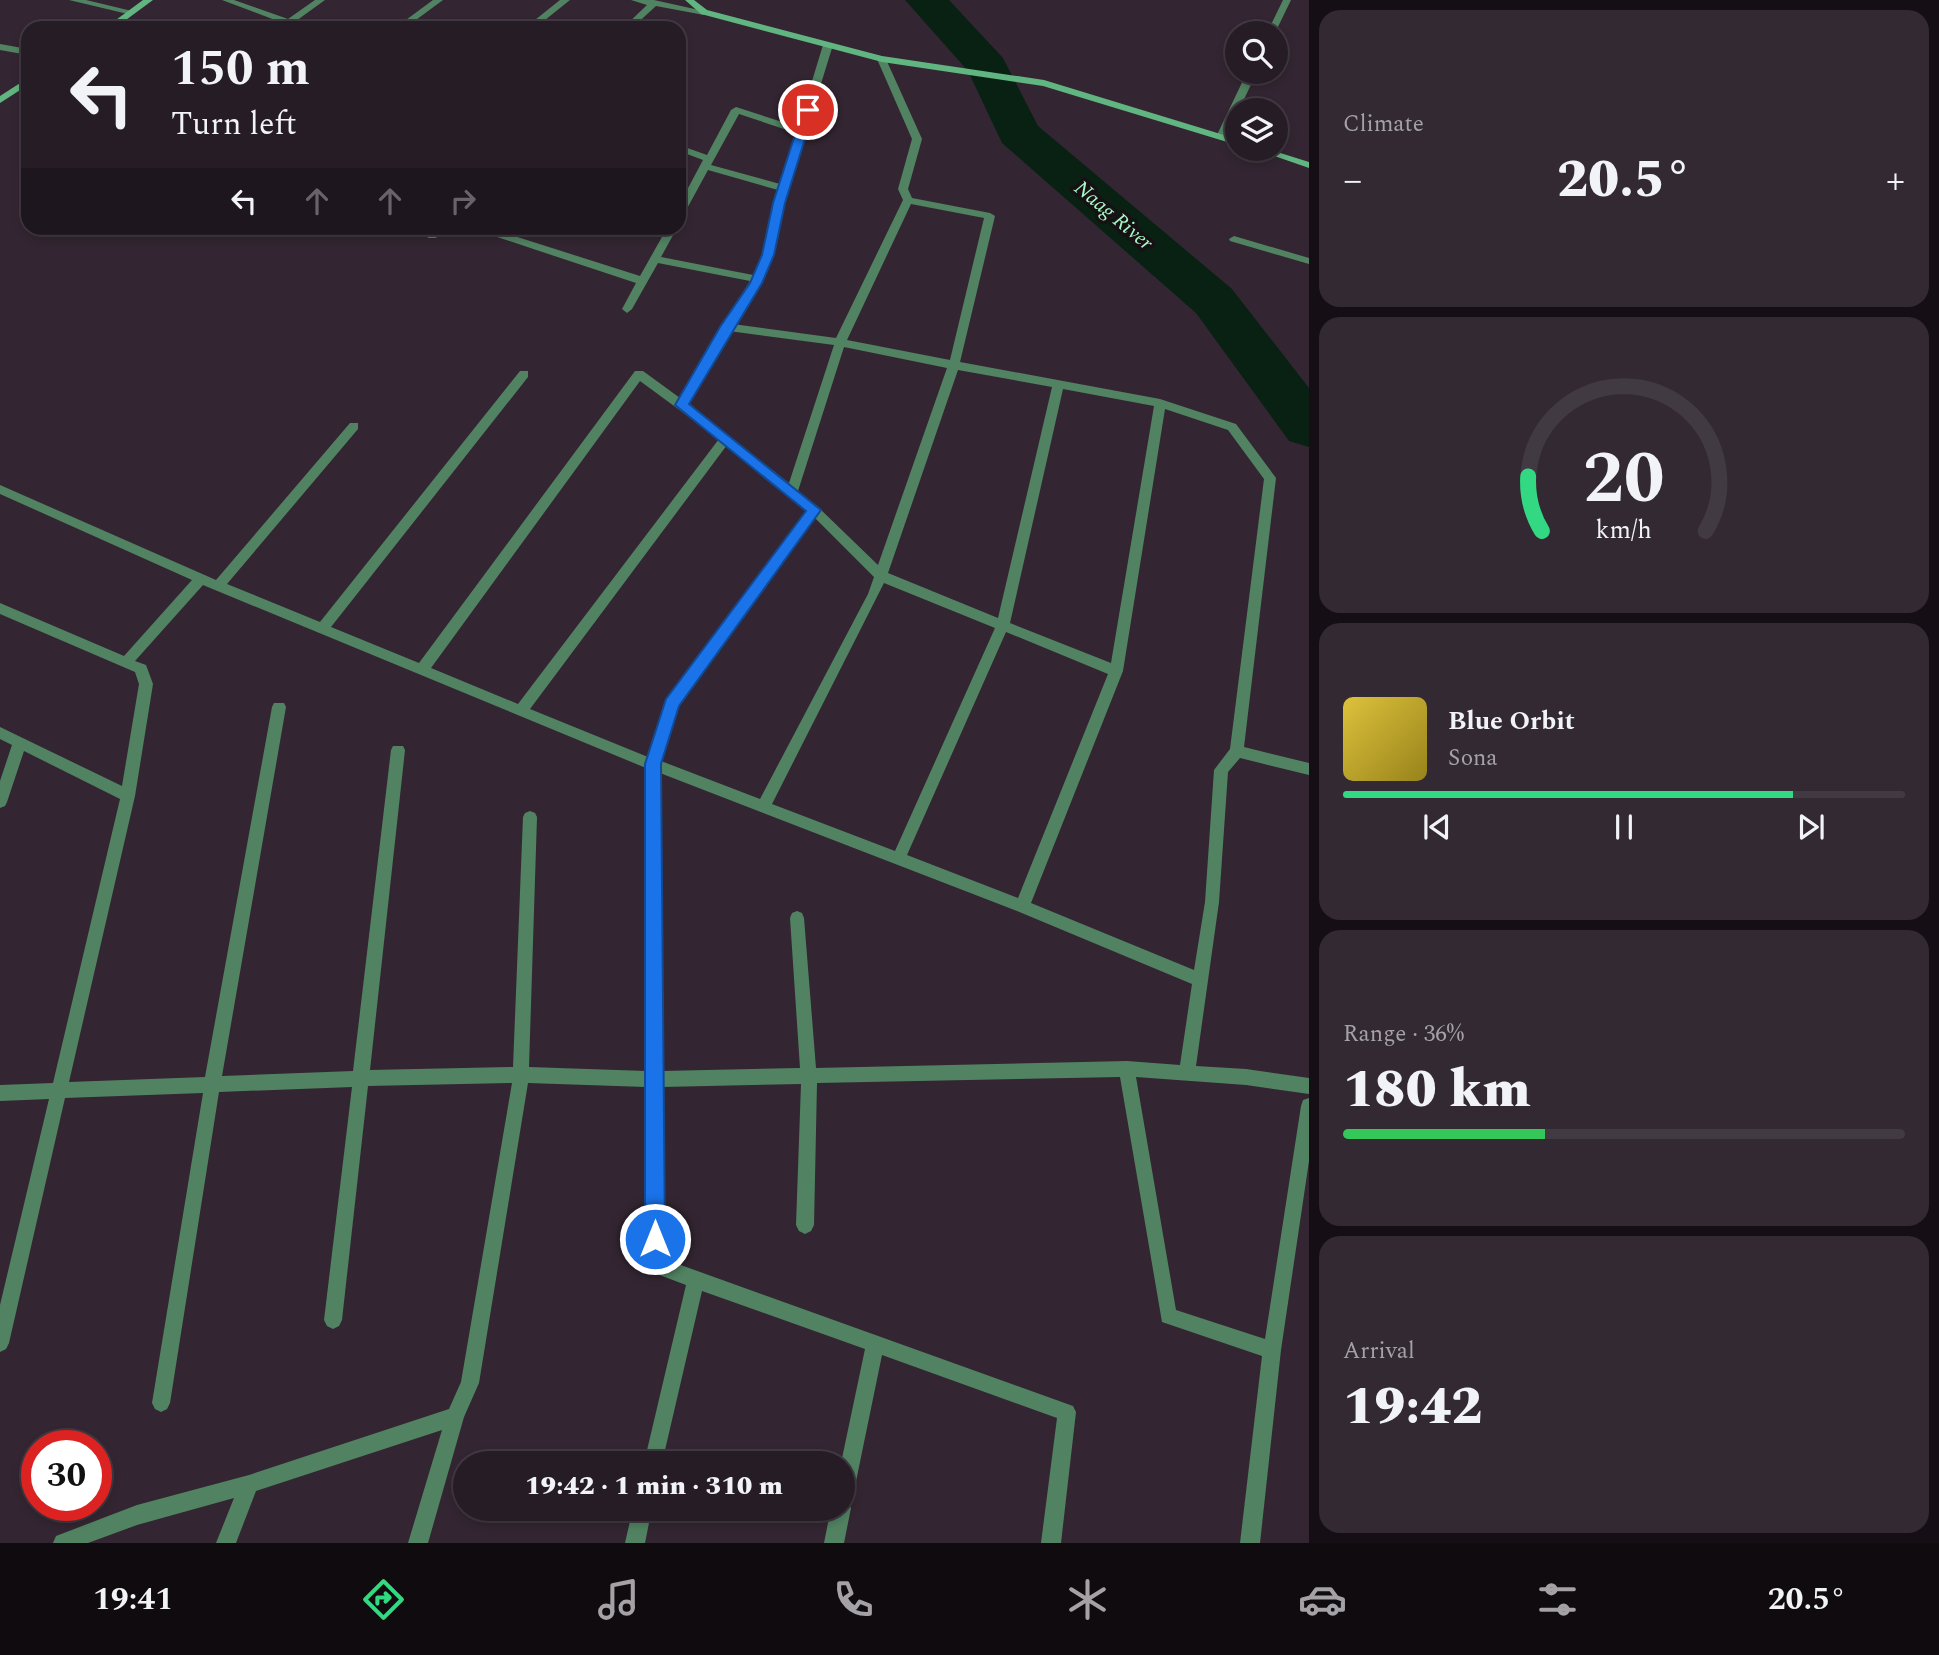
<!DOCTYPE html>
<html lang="en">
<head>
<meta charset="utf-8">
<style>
  body { margin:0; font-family:Spectral,serif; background:#322932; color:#f1f3f6; height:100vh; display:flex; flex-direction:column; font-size:26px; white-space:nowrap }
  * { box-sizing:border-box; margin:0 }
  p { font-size:23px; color:#a4a1a7 }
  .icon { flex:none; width:38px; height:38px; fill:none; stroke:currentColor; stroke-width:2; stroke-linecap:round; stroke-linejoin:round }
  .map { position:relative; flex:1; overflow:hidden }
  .drawer { display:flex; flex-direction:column; gap:10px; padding:10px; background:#150f15; width:630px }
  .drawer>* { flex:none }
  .banner { position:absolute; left:21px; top:21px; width:665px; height:214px; border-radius:21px; box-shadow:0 4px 10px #0003,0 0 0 2px #423a43; background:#261c26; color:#f1f3f6; overflow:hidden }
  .controls { position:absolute; left:1225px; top:21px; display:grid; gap:14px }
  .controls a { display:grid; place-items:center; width:63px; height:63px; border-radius:50%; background:#261c26; box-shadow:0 4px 10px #0003,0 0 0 2px #423a43; font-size:35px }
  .speed { position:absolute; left:21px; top:1430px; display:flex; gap:14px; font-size:35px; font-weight:700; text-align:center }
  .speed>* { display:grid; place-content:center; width:91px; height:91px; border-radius:50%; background:#261c26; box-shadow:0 4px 10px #0003,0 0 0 2px #423a43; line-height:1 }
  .speed .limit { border:10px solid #d22; background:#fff; color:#111 }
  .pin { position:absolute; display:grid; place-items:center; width:60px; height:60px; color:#fff; margin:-30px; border:4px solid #fff; border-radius:50%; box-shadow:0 2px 7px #0007 }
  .me { position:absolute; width:77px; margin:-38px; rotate:0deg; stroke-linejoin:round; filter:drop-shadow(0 0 5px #0008) }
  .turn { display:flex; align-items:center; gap:24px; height:147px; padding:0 35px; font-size:32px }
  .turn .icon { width:91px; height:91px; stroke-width:2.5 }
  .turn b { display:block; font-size:49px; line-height:60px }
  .lanes { display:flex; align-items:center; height:66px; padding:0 35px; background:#0003; justify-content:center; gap:35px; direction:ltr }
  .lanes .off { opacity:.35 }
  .big { font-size:52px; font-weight:800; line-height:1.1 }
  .drawer .card { flex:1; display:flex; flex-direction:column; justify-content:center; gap:10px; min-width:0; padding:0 24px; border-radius:21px; background:#322932 }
  .drawer .dial { align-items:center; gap:0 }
  .dial svg { height:182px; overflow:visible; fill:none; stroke:#423a43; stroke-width:7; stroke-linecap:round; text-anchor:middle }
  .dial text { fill:#f1f3f6; stroke:none }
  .song { display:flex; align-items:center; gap:21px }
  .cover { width:84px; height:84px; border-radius:10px; background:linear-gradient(135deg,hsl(50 70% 55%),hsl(50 70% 35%)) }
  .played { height:7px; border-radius:4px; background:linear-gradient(90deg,#33d882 80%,#423a43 80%) }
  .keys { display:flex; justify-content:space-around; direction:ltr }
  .heat { display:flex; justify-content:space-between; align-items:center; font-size:38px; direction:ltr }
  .charge { height:10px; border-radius:5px; background:linear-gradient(90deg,#34c759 36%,#423a43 0) }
  .trip { position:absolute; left:453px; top:1451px; width:402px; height:70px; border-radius:35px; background:#261c26; box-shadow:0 4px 10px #0003,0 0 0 2px #423a43; font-weight:800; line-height:70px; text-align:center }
  .tab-bar { display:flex; height:112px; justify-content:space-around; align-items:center; background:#0f0b0f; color:#a4a1a7 }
  .tab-bar .icon { width:49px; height:49px }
  .tab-bar .selected { color:#33d882 }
  .tab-bar b { font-size:32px; color:#f1f3f6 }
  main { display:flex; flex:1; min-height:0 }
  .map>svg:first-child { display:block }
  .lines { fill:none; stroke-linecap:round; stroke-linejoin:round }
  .river { fill:#082112; fill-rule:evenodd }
  .street { fill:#518362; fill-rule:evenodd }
  .secondary { fill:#61b580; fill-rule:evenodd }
  .route { fill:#1a73e8; stroke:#114b97; stroke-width:2 }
  .labels { text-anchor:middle; stroke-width:7; stroke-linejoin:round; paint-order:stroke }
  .far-water-label { font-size:21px; font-style:italic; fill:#a8fac4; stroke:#171116 }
</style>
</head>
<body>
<main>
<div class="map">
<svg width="1309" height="1543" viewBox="0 0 1309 1543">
  <rect width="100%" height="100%" fill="#332632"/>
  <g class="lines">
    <path class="river" d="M 905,0 L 949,0 L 1003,58 L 1038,126 L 1232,289 L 1309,388 L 1309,447 L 1289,441 L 1196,313 L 1002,143 L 968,71 Z"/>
    <path class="street" d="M 69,0 L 86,0 L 136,12 L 132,15 Z
      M 222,0 L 234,0 L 288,19 L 315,0 L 325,0 L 296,21 L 311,28 L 290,25 L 282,27 L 283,23 Z
      M 433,0 L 443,0 L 405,28 L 395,28 Z
      M 560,0 L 570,0 L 535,28 L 525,28 Z
      M 631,0 L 654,0 L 708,12 L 704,15 L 656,6 L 632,28 L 623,28 L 647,5 Z
      M 1283,0 L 1291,0 L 1275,33 L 1267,33 Z
      M 828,42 L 833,45 L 784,203 L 772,255 L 760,283 L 733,324 L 836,338 L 903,200 L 898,189 L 912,139 L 877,59 L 885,57 L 922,139 L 908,189 L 912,198 L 990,213 L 995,216 L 960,362 L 1160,399 L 1236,424 L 1276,478 L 1244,747 L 1309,763 L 1309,775 L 1240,758 L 1228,772 L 1219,902 L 1196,1066 L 1246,1069 L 1309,1078 L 1309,1094 L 1246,1085 L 1136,1077 L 1176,1310 L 1265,1339 L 1301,1106 L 1303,1100 L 1309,1098 L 1309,1161 L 1281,1350 L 1260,1543 L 1240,1543 L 1262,1356 L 1162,1322 L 1120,1077 L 817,1083 L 814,1225 L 811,1231 L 805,1234 L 799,1231 L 796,1225 L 801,1084 L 662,1087 L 664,1259 L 1073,1406 L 1076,1412 L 1061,1543 L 1041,1543 L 1057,1418 L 882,1355 L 853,1496 L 849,1504 L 851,1508 L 844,1543 L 824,1543 L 831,1508 L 844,1508 L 844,1463 L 841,1463 L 865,1349 L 702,1291 L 662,1463 L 644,1463 L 686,1285 L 649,1271 L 646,1265 L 646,1087 L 528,1083 L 479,1383 L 464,1417 L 428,1543 L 408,1543 L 442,1430 L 256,1491 L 236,1543 L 216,1543 L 234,1498 L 137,1525 L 88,1543 L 53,1543 L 56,1536 L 137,1505 L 249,1475 L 449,1409 L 461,1382 L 512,1083 L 368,1086 L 342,1320 L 339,1326 L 333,1329 L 327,1326 L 324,1320 L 352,1087 L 219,1092 L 170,1403 L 167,1409 L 161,1412 L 155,1409 L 152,1403 L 203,1093 L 65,1098 L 9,1343 L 6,1349 L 0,1352 L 0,1305 L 49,1099 L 0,1101 L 0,1085 L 53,1083 L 120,799 L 24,751 L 7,802 L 5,806 L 0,808 L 0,781 L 12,745 L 0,739 L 0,727 L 122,786 L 139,684 L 135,672 L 0,614 L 0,603 L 124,656 L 192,580 L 0,494 L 0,485 L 216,580 L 350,423 L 358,423 L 358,429 L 227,584 L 320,622 L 520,371 L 528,371 L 528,377 L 331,627 L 419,663 L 635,371 L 643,371 L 680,398 L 721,327 L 750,281 L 658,263 L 632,309 L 627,313 L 622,309 L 636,283 L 476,230 L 475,228 L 489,228 L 640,276 L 667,228 L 677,228 L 661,257 L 753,275 L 762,255 L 778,190 L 708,170 L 684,214 L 679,217 L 679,205 L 703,160 L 679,151 L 679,145 L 707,155 L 731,110 L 736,107 L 798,127 L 823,45 ZM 739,114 L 796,133 L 780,184 L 711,165 ZM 911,204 L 984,218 L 950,360 L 847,340 ZM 729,331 L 834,345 L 789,483 L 688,404 ZM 844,347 L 947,368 L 878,565 L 818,507 L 798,491 ZM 958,370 L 1052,387 L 998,618 L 888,573 ZM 640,381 L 719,439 L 518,704 L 431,668 ZM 1063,389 L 1154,406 L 1111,663 L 1010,623 ZM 1165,409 L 1228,430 L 1264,479 L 1230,749 L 1214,770 L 1205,902 L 1194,970 L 1031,903 L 1123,671 ZM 727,445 L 807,511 L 667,700 L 648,757 L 530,709 ZM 815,518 L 874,577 L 868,594 L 760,799 L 661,761 L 678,706 ZM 884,583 L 995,628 L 895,851 L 772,804 ZM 203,585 L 646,768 L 646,1071 L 529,1067 L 537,817 L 535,813 L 530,811 L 525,813 L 523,817 L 513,1067 L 370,1070 L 405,750 L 403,746 L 393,746 L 391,750 L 353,1071 L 222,1076 L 286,707 L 284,703 L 274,703 L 272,707 L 205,1077 L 69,1082 L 135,796 L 153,684 L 146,665 L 135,661 ZM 1006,632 L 1108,674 L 1018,898 L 907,855 ZM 660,773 L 1017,911 L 1192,984 L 1180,1065 L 1127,1061 L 816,1068 L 804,918 L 802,913 L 797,911 L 792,913 L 790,918 L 800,1068 L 662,1071 Z
      M 0,44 L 28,49 L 28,55 L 0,50 Z
      M 1247,72 L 1257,72 L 1226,137 L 1218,139 L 1216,137 Z
      M 435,228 L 445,228 L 436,238 L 428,238 L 427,236 Z
      M 1234,236 L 1309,258 L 1309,264 L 1230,241 L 1229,239 Z
      M 633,1508 L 652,1508 L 645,1543 L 625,1543 Z"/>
    <path class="secondary" d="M 143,0 L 153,0 L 115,28 L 105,28 Z
      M 685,0 L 694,0 L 707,10 L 882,56 L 1044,80 L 1237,139 L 1237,145 L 1043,86 L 882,62 L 701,14 Z
      M 28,78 L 28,85 L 0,103 L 0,96 Z
      M 1254,149 L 1268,149 L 1309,162 L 1309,168 Z"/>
  </g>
  <path class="route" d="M 808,107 L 814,110 L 785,203 L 774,255 L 762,283 L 689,404 L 821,510 L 679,706 L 661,764 L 665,1239 L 662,1246 L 655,1249 L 648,1246 L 645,1239 L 645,764 L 666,699 L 806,511 L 675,405 L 720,327 L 750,283 L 762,255 L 773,203 L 803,110 Z"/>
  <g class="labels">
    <g class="far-water-label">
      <text transform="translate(1114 215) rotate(40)" y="7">Naag River</text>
    </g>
  </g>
</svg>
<div class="controls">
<a><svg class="icon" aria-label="search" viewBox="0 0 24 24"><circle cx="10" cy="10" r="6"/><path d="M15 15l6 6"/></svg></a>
<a><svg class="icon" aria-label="layers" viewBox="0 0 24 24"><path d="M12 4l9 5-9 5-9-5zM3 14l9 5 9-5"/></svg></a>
</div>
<div class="speed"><div class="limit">30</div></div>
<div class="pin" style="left:808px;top:110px;background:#d93025"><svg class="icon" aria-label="arrive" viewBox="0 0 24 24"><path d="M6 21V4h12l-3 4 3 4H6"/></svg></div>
<svg class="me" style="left:655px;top:1239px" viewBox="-20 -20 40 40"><circle r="17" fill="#1a73e8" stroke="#fff" stroke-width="3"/><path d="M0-11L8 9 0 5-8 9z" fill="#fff"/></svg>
<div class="trip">19:42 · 1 min · 310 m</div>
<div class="banner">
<div class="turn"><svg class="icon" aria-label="left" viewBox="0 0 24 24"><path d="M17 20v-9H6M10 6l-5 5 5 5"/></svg><div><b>150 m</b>Turn left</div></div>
<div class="lanes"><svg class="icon" aria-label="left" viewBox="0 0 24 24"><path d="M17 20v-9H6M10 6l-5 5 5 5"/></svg><svg class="icon off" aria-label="ahead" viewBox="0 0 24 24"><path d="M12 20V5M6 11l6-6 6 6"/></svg><svg class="icon off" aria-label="ahead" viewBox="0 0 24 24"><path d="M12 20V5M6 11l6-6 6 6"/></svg><svg class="icon off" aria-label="right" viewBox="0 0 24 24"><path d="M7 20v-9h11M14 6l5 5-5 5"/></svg></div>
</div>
</div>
<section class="drawer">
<div class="card"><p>Climate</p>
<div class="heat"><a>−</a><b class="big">20.5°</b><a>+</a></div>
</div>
<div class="card dial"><svg viewBox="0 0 100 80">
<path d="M14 69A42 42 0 1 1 86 69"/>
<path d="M14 69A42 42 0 0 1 8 45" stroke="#33d882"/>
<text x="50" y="56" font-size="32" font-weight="700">20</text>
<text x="50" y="72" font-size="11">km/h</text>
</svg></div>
<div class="card">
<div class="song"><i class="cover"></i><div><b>Blue Orbit</b><p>Sona</p></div></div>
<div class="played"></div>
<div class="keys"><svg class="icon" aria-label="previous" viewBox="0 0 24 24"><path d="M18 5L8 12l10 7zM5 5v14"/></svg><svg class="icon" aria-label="pause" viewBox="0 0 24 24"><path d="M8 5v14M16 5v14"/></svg><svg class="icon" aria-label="next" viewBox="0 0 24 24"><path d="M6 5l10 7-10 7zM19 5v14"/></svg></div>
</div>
<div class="card"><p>Range · 36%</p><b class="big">180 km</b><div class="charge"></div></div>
<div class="card"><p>Arrival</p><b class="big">19:42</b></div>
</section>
</main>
<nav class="tab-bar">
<b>19:41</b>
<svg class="icon selected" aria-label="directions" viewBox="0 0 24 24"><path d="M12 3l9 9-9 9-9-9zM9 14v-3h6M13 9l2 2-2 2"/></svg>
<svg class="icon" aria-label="music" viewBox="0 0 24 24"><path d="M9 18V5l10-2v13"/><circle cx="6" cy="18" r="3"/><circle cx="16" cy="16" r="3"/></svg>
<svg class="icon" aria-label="phone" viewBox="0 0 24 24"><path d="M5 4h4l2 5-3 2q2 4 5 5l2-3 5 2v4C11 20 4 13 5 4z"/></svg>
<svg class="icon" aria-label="climate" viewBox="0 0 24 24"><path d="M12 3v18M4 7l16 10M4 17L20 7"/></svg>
<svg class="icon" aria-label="car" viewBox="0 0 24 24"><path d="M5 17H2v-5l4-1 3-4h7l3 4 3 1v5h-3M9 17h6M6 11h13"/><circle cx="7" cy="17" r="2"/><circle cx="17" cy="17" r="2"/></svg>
<svg class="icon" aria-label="filters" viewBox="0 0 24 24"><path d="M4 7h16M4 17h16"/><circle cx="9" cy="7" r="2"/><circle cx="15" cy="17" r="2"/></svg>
<b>20.5°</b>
</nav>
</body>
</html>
